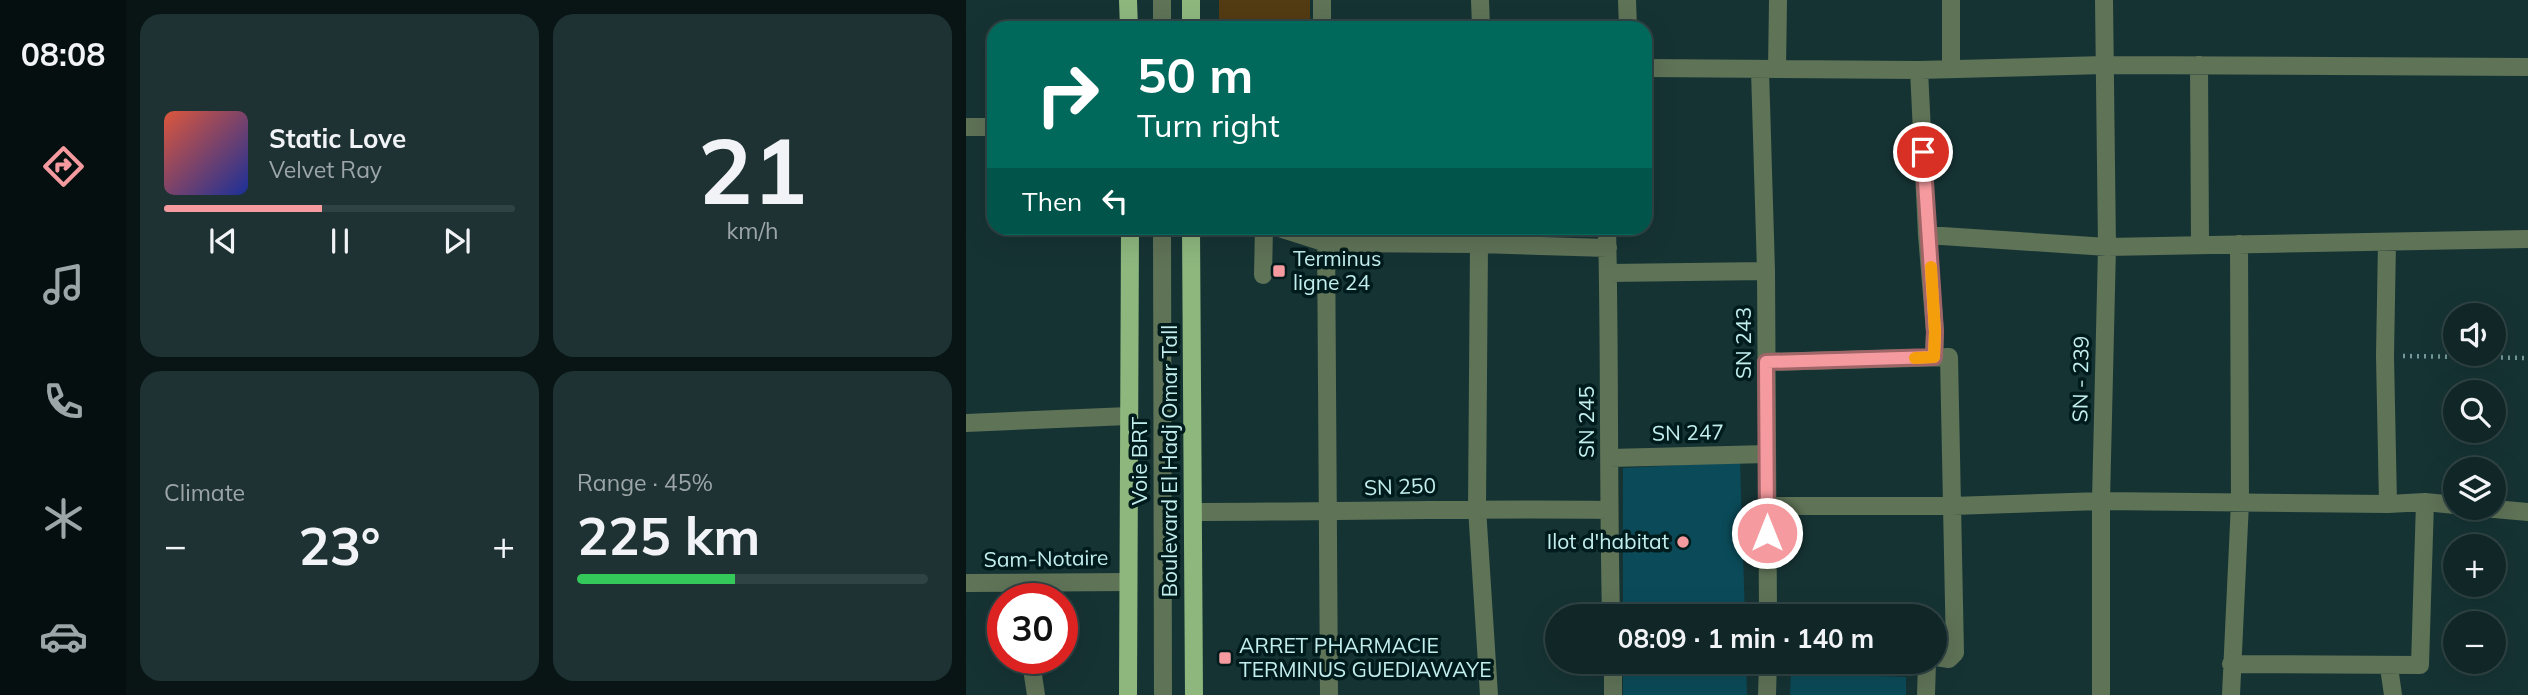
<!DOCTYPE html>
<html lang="en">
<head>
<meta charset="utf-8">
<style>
  body { margin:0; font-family:Mulish,sans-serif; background:#1e3233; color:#f1f3f6; height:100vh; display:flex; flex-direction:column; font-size:26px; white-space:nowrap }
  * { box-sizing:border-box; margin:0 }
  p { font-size:23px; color:#9ca5a7 }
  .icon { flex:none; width:38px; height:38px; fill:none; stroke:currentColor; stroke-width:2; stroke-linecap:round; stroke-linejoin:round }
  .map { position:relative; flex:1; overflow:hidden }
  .details { display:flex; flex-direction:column; gap:14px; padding:14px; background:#091515; width:840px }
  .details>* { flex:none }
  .banner { position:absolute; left:21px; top:21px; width:665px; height:214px; border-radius:21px; box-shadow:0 7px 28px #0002,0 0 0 2px #304344; background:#00695c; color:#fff; overflow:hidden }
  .tools { position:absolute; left:1477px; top:303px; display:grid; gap:14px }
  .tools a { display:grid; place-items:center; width:63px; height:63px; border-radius:50%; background:#102627; box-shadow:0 7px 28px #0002,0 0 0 2px #304344; font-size:35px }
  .speed { position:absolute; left:21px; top:583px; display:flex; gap:14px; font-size:35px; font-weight:700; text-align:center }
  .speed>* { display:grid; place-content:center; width:91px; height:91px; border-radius:50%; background:#102627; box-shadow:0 7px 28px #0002,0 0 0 2px #304344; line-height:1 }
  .speed .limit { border:10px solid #d22; background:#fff; color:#111 }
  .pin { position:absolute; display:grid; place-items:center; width:60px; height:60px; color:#fff; margin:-30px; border:4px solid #fff; border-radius:50%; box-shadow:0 2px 7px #0007 }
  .me { position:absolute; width:77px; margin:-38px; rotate:0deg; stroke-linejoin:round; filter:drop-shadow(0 0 5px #0008) }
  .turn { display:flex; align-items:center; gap:24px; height:147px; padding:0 35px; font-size:32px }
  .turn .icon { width:91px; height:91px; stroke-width:2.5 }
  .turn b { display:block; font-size:49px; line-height:60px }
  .then { display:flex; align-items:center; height:66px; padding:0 35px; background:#0003; gap:14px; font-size:26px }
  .big { font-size:52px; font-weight:700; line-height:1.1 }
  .details .widget { flex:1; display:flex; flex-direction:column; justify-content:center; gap:10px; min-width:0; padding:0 24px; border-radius:21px; background:#1e3233 }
  .details .dial { align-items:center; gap:0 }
  .dial b { font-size:91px; line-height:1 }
  .song { display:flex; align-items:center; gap:21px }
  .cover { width:84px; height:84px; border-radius:10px; background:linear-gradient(135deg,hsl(10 70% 55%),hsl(230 70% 35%)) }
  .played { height:7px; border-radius:4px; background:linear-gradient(90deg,#f59b9f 45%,#304344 45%) }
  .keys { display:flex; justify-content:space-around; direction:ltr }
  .heat { display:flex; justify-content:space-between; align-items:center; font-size:38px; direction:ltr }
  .charge { height:10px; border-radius:5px; background:linear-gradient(90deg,#34c759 45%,#304344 0) }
  .details .tiles { flex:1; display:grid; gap:14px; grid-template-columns:repeat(2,1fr) }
  .trip { position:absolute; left:579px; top:604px; width:402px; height:70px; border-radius:35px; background:#102627; box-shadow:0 7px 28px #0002,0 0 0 2px #304344; font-weight:700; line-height:70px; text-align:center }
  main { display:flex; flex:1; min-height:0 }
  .dock { display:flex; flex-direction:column; width:126px; justify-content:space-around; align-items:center; background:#060f10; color:#9ca5a7 }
  .dock .icon { width:49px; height:49px }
  .dock .selected { color:#f59b9f }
  .dock b { font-size:32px; color:#f1f3f6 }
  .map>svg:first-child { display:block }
  .green { fill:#533b13 }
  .building { fill:#0b4b59 }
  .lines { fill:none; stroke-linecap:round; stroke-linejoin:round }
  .path { stroke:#75999a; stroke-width:4.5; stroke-dasharray:2 5; stroke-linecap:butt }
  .minor { stroke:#5f7357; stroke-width:18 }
  .major { stroke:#8eb77e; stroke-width:18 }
  .route-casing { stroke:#9f6567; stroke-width:18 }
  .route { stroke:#f59b9f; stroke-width:12 }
  .slow { stroke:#f59e0b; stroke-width:12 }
  .poi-dot { fill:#f59b9f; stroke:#001b1c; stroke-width:2.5 }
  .labels { text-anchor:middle; stroke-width:7; stroke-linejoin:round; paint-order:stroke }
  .poi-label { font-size:21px; fill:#c3eeee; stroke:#001b1c; text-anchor:start }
  .street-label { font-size:21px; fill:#c3eeee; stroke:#001b1c }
</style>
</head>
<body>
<main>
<nav class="dock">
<b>08:08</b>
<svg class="icon selected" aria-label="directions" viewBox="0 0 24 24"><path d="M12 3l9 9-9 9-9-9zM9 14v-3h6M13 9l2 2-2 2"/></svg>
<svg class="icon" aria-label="music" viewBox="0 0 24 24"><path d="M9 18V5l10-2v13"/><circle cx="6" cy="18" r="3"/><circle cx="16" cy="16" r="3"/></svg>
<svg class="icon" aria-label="phone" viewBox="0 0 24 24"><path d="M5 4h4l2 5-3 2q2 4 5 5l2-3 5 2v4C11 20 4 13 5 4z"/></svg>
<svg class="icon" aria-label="climate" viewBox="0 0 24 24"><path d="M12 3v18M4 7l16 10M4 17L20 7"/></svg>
<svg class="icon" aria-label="car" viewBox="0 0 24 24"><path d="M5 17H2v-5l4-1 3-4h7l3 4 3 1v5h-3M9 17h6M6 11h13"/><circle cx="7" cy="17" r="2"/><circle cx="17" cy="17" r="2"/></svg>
</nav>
<section class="details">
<div class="tiles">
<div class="widget">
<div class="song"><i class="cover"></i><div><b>Static Love</b><p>Velvet Ray</p></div></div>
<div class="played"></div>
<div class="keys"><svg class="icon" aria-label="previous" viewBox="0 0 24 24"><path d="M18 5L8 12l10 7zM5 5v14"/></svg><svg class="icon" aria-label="pause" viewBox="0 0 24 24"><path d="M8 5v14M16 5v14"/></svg><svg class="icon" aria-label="next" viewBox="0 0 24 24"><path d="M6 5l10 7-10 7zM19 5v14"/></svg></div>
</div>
<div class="widget dial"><b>21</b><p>km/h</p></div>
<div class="widget"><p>Climate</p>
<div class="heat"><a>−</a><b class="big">23°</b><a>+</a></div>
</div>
<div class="widget"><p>Range · 45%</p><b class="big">225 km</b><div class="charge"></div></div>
</div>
</section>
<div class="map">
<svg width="1562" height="695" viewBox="0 0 1562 695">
  <rect width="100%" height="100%" fill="#163334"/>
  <path class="green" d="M 253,0 L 344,0 L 344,24 L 253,27 Z"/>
  <path class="building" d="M 774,462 L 779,616 L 657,616 L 657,468 Z
    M 657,662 L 780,662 L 781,695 L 657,695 Z
    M 825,673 L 940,677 L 940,695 L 824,695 Z"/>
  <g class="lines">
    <path class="path" d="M 1437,356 L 1562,358"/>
    <path class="minor" d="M 196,0 L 196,28
      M 356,0 L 356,28
      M 514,0 L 515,28
      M 661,0 L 662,28
      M 985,0 L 985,68
      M 1233,65 L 1234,245
      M 679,68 L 953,70 L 1138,65 L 1562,67
      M 811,69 L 812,0
      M 794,70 L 800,271 L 802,616
      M 953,70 L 961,235 L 969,332 L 968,357
      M 0,127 L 28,127
      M 196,228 L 197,695
      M 313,228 L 360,243 L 513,244 L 642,248
      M 360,228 L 363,695
      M 641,228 C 644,357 642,487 645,616
      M 961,235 L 1141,247 L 1562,239
      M 1421,242 L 1419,356 L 1422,504
      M 513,244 L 511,508 L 523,695
      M 643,273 L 800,271
      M 297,275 L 298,228
      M 800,362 L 983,357 L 989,653 L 983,659 L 970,657
      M 0,423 L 162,416
      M 644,458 L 801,454
      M 801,506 L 986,506 L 1135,501 L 1422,504 L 1459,502 L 1489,505
      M 1517,508 L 1562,512
      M 228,512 C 366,512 504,508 642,510
      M 0,583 L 161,582
      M 65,662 L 70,695
      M 647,662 L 647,695
      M 1265,664 L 1454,665 L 1459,502
      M 1423,667 L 1427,695
      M 801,695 L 802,662
      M 960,695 L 961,662
      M 1135,695 L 1135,501 L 1141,247 L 1138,0
      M 1265,695 L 1274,502 L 1273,244"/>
    <path class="major" d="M 162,0 L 163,28
      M 225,28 L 225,0
      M 225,228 L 228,695
      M 162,695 L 164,228"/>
  </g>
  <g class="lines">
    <g class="route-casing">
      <path id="route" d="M 801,533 L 800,362 L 968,357 L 969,332 L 957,152"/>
    </g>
    <use href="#route" class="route"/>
    <path class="slow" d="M 949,358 L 968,357 L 969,332 L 965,267"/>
  </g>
  <g class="poi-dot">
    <rect x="306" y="264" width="14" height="14" rx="3.5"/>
    <circle cx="717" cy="542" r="7"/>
    <rect x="252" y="651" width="14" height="14" rx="3.5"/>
  </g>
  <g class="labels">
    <g class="poi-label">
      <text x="327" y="266">Terminus<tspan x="327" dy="24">ligne 24</tspan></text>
      <text x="703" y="549" text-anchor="end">Ilot d'habitat</text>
      <text x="273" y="653">ARRET PHARMACIE<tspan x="273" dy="24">TERMINUS GUEDIAWAYE</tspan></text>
    </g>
    <g class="street-label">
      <text transform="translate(778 343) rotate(-90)" y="7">SN 243</text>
      <text transform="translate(1115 379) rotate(-89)" y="7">SN - 239</text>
      <text transform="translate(621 422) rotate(-90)" y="7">SN 245</text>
      <text transform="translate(722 433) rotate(-1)" y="7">SN 247</text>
      <text transform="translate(174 461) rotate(-90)" y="7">Voie BRT</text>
      <text transform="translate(204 461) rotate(-90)" y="7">Boulevard El Hadj Omar Tall</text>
      <text transform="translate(434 487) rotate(-2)" y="7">SN 250</text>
      <text transform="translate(80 559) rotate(-1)" y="7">Sam-Notaire</text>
    </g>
  </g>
</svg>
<div class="tools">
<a><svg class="icon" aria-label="sound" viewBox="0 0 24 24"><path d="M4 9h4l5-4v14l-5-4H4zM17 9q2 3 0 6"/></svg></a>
<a><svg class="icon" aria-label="search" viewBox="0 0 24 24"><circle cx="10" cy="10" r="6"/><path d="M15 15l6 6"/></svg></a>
<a><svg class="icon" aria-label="layers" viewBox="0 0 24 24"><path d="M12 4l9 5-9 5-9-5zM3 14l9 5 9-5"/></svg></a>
<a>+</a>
<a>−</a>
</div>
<div class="speed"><div class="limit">30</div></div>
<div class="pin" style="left:957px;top:152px;background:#d93025"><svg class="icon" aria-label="arrive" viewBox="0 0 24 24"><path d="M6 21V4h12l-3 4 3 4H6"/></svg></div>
<svg class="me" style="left:801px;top:533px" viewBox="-20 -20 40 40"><circle r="17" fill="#f59b9f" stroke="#fff" stroke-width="3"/><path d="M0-11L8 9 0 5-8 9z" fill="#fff"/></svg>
<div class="trip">08:09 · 1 min · 140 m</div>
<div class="banner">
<div class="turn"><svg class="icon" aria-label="right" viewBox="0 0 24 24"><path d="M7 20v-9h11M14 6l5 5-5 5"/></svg><div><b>50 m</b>Turn right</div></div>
<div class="then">Then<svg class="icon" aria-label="left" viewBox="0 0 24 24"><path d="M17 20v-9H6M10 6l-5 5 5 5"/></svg></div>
</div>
</div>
</main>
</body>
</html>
